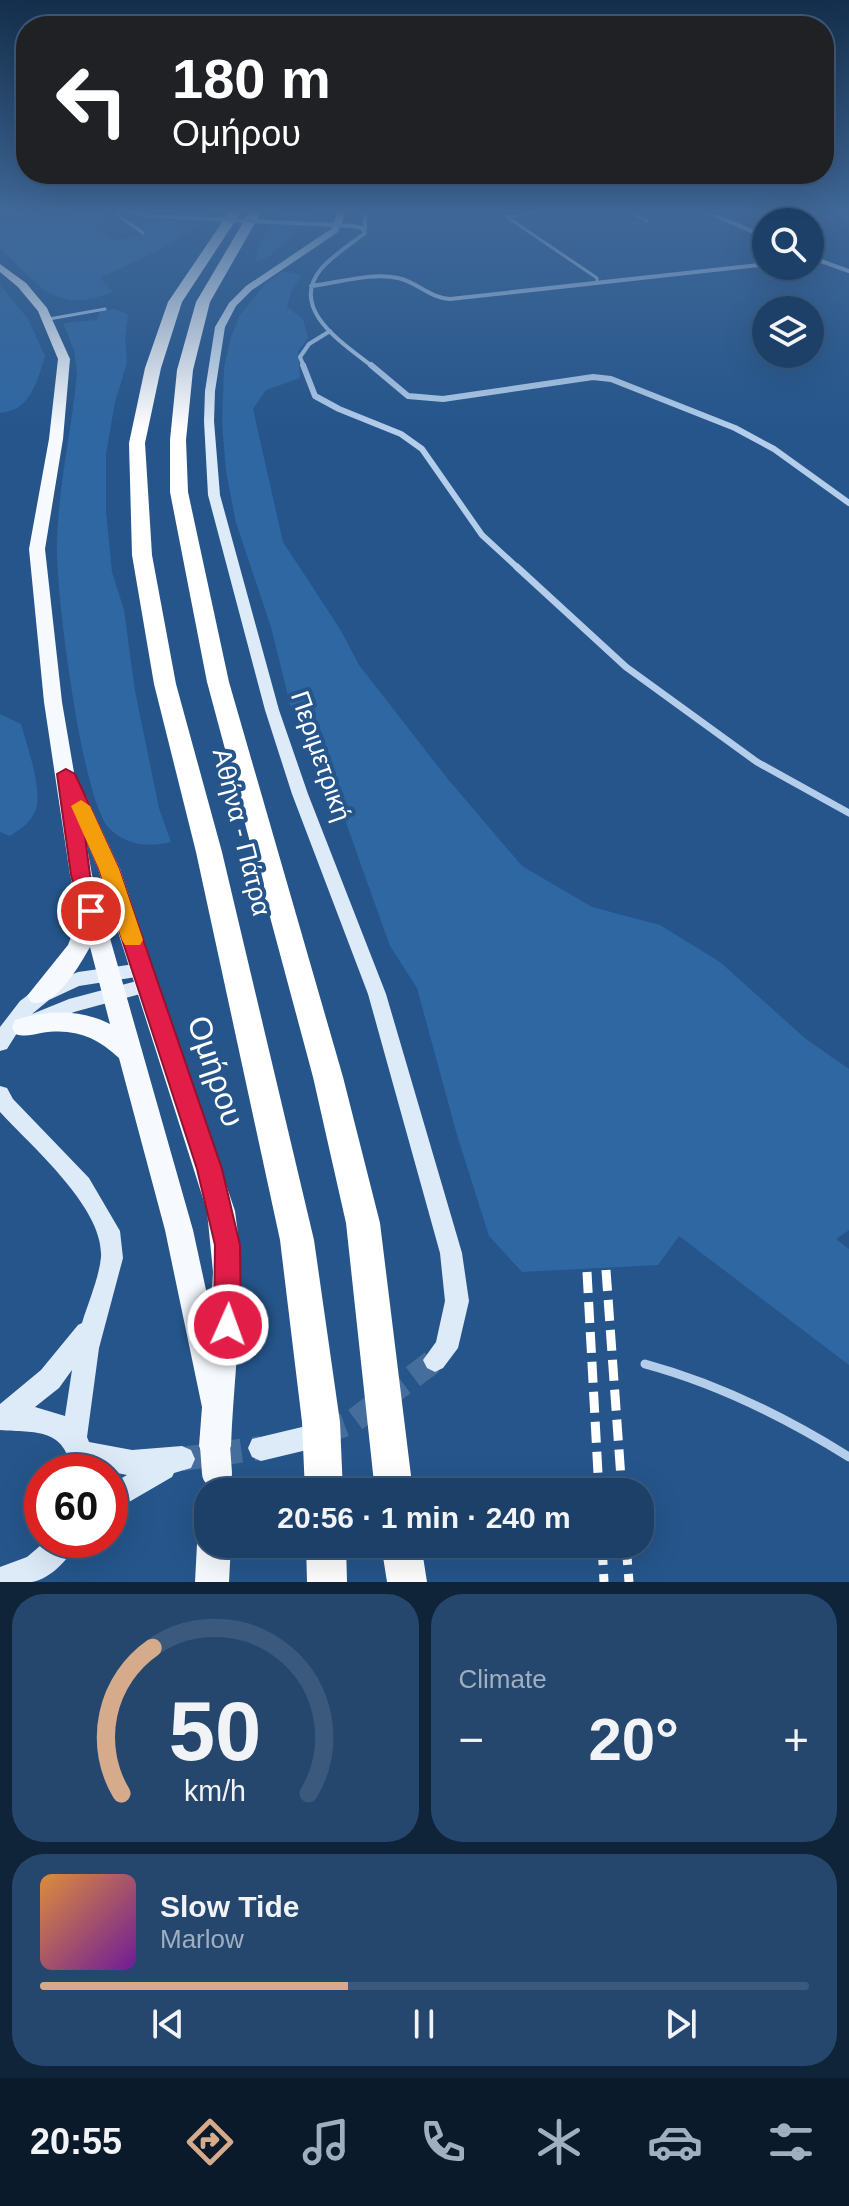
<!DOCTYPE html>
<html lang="en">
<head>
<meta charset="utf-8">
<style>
  body { margin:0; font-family:Arial,sans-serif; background:#25476e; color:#f1f3f6; height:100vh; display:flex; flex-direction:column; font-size:30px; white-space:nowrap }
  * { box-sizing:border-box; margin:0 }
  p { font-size:26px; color:#a0afc0 }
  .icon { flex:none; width:44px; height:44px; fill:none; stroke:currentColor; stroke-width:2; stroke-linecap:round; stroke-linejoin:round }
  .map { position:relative; height:1582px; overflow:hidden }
  .sheet { display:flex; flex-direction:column; gap:12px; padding:12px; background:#0f2339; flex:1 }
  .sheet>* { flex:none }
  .guide { position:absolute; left:16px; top:16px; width:818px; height:168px; border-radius:32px; box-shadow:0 8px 32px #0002,0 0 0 2px #3a597c; background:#202124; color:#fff; overflow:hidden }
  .buttons { position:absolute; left:752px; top:208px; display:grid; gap:16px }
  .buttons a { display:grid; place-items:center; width:72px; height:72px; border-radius:50%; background:#1c4068; box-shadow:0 8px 32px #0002,0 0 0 2px #3a597c; font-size:40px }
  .speed { position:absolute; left:24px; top:1454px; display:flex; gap:16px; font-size:40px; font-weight:700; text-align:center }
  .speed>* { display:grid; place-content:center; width:104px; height:104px; border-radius:50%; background:#1c4068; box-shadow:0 8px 32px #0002,0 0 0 2px #3a597c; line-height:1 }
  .speed .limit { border:12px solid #d22; background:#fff; color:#111 }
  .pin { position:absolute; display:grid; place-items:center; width:68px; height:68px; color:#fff; margin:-34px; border:4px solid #fff; border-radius:50%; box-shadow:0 2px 8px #0007 }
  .me { position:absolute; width:88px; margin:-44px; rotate:2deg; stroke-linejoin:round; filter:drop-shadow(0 0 6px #0008) }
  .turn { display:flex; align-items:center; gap:28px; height:168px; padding:0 24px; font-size:36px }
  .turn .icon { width:104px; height:104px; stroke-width:2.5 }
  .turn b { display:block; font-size:56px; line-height:68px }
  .big { font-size:60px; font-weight:800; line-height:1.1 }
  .sheet .widget { flex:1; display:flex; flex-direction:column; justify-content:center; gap:12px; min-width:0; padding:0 28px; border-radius:32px; background:#25476e }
  .sheet .dial { align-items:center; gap:0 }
  .dial svg { height:208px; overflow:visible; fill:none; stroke:#3a597c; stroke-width:7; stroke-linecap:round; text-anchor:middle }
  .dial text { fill:#f1f3f6; stroke:none }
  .song { display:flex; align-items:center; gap:24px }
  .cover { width:96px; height:96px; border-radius:12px; background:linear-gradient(135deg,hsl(30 70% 55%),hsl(280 70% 35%)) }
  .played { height:8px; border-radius:4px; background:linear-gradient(90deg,#d6ab8b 40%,#3a597c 40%) }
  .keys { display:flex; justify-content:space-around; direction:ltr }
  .heat { display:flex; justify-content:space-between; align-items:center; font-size:44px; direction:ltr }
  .sheet .tiles { flex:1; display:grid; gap:12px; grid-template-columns:1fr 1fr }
  .widget:last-child { grid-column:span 2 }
  .trip { position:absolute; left:194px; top:1478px; width:460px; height:80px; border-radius:32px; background:#1c4068; box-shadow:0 8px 32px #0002,0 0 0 2px #3a597c; font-weight:800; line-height:80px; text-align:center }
  .tabs { display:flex; height:128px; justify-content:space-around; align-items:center; background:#0b1a2a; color:#a0afc0 }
  .tabs .icon { width:56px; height:56px }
  .tabs .active { color:#d6ab8b }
  .tabs b { font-size:36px; color:#f1f3f6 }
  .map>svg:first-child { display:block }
  .green { fill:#2f67a2 }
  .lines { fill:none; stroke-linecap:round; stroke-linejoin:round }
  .secondary-tunnel { stroke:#466e9c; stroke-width:24; stroke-dasharray:24 12; stroke-linecap:butt }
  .lane-far1 { stroke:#b3cdea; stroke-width:3 }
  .lane { stroke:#b3cdea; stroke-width:9 }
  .street-far2 { stroke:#b3cdea; stroke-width:4 }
  .street-far1 { stroke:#b3cdea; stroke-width:6 }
  .street { stroke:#b3cdea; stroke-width:7 }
  .secondary { fill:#ddeaf8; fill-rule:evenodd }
  .primary { fill:#f6fafe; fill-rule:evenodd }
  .highway { fill:#fff; fill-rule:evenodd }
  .rail { stroke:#fff; stroke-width:9; stroke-dasharray:21 9; stroke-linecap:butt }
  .street-bridge { stroke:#b3cdea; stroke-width:4 }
  .primary-bridge { stroke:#f6fafe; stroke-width:30 }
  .route { fill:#e11d48; stroke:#92132f; stroke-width:2 }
  .slow { fill:#f59e0b }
  .labels { text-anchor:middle; stroke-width:8; stroke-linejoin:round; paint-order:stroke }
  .street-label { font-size:26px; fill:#fff; stroke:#25558b }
  .near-street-label { font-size:32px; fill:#fff; stroke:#25558b }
</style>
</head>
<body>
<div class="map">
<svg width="849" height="1582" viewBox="0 0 849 1582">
  <rect width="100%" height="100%" fill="#25558b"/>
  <path class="green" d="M 0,209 L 100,209 L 116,219 L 90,226 L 114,241 L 147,233 L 141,224 L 154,209 L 216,209 C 181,243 144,257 100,278 L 113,292 C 53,315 41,286 0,248 Z
    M 278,209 L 315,209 L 313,218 L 267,258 L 256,262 L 257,250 Z
    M 282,272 L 298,274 L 301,277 L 292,289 L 287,307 L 303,319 L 308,338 L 298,351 L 300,378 L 266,390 L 253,409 L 283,542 L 340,629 L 359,665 L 447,778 L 522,866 L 592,907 L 660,925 L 720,962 L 806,1039 L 849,1069 L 849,1230 L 836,1239 L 849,1249 L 849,1365 L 679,1236 L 658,1265 L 522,1272 L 489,1236 L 457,1135 L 417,988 L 390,946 L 340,806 L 290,704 L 271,627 L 236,523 L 226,471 L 222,423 L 224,368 L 231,337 L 240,315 L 265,284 Z
    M 0,285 L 28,319 L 45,356 C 37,382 30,411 0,413 Z
    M 114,309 L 128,314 L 125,338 L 127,363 L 115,402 L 106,454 L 106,511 L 112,572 L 124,610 L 135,691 L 159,808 L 171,842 C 149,847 126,846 109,828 C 82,801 55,588 57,543 C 58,486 72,430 77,373 L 74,350 L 63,323 L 97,320 L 100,310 Z
    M 0,714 L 21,724 C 27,746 45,795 34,814 C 29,824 19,830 10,836 L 0,832 Z"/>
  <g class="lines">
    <path class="secondary-tunnel" d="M 322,1433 L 352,1422 L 435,1360
      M 182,1459 L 261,1448"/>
    <path class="lane-far1" d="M 551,209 L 507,217 L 597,278 L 597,282
      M 626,209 L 647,221
      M 119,212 L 119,216 L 143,233
      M 49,319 L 105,309"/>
    <path class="lane" d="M 645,1364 C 719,1384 785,1417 849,1457"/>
    <path class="street-far2" d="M 112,209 L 151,216
      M 365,209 L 365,230
      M 699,209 L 766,237
      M 353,226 L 362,228 L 365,233 C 351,244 332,256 321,269 C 287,310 346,345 373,367
      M 810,257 L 849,271
      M 311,286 C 338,283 371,272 398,278 C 417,282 430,298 450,299 L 759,265
      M 304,367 L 300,357 L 309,344 L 330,331"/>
    <path class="street-far1" d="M 303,365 L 315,396 L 339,409 L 401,434 L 422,449 L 482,535 L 519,569
      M 371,365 L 408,396 L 443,399 L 593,377 L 611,379 L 735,428 L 774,449 L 849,503"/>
    <path class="street" d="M 517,567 L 626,667 L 757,762 L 849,813"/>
    <path class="secondary" d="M 339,209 L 347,209 L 338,232 L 252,290 L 236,306 L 225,327 L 215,391 L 214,421 L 220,495 L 279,710 L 308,794 L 386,994 L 462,1253 L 469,1301 L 458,1348 L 443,1368 L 435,1372 L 427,1368 L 423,1360 L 436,1342 L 445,1301 L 440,1253 L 368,994 L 292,794 L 265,710 L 208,495 L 204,421 L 205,391 L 215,327 L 229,303 L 246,286 L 331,229 Z
      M 142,963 L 149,965 L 151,970 L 149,975 L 79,986 L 49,1000 L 32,1014 L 69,999 L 148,978 L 155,980 L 157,985 L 155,990 L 74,1012 L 31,1031 L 22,1025 L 7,1049 L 0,1051 L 0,1027 L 20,1001 L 36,989 L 78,972 Z
      M 0,1086 L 7,1088 L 13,1099 L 89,1178 L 120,1231 L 123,1258 L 99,1348 L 87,1437 L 89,1442 L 132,1450 L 182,1446 L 191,1450 L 195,1459 L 191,1468 L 174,1473 L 172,1477 L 110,1513 L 110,1485 L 127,1475 L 97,1469 L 98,1472 L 72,1472 C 65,1427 36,1433 0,1430 L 0,1404 L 41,1370 L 78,1325 L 82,1323 C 88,1303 99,1278 101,1257 C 104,1208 32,1147 0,1112 ZM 72,1370 L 65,1416 L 35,1407 L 59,1388 Z
      M 302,1427 L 311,1431 L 315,1440 L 311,1449 L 261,1461 L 252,1457 L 248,1448 L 252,1439 Z
      M 47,1540 L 78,1540 C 71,1557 51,1579 32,1582 C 22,1582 10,1582 0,1582 L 0,1567 L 27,1557 Z"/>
    <path class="primary" d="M 0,264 L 26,283 L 47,308 L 70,359 L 63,439 L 45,549 L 62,702 L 77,790 L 86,796 L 120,869 L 235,1211 C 247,1290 234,1367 231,1446 L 226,1457 L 215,1462 L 204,1457 L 199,1446 L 202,1407 L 165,1230 L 119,1058 C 95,1036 74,1028 41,1033 C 31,1035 25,1037 15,1034 L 12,1027 L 15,1020 C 47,1010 80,1009 110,1024 L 90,947 C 79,966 55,1010 31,1002 L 27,996 L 68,945 L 80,913 L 70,875 L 44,702 L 29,549 L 49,439 L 58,359 L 38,311 L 18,287 L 0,272 ZM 86,841 L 98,869 L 207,1211 L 213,1272 L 211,1313 L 193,1230 L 92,875 Z
      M 208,1530 L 208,1544 L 231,1544 L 229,1582 L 195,1582 L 197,1544 L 202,1532 Z"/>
    <path class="highway" d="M 231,209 L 243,209 L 182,302 L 161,368 L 145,443 L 152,555 L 176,684 L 222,852 L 314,1240 L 340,1422 L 343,1492 L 305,1492 L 302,1422 L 280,1240 L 196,852 L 154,684 L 132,555 L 129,443 L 145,368 L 168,302 Z
      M 251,209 L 263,209 L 210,302 L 193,370 L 186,440 L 188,492 L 229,682 L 343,1077 L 380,1223 L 413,1492 L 375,1492 L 346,1223 L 313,1077 L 207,682 L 170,492 L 170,440 L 177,370 L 196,302 Z
      M 306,1544 L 346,1544 L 347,1582 L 307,1582 Z
      M 381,1544 L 421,1544 L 427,1582 L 387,1582 Z"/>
    <path class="rail" d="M 606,1270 L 622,1492
      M 587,1272 L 599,1492
      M 602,1544 L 604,1582
      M 626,1544 L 629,1582"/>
    <path class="street-bridge" d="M 151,216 L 353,226"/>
    <path class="primary-bridge" d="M 215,1446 L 217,1473"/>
  </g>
  <linearGradient id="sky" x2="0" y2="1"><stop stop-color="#142f4c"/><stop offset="0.49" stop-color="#406898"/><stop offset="1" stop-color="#406898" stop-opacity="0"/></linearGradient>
  <rect width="849" height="430" fill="url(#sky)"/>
  <path class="route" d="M 66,769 L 75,774 L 119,869 L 222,1169 L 240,1245 L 241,1325 L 237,1334 L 228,1338 L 218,1334 L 214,1325 L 215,1245 L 197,1169 L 99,869 L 85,836 L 90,875 L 101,911 L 98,916 L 84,916 L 81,911 L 71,875 L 57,774 Z"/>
  <path class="slow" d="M 81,800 L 90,806 L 119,869 L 143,940 L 140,945 L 125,945 L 122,940 L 99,869 L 71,806 Z"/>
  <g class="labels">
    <g class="street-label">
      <text transform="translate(321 756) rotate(71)" y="9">Περιμετρική</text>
      <text transform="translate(242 832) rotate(76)" y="9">Αθήνα - Πάτρα</text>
    </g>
    <g class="near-street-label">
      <text transform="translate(216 1071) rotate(71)" y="11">Ομήρου</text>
    </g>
  </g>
</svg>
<div class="buttons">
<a><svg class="icon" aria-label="search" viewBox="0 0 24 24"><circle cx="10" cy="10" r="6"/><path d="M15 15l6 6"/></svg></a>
<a><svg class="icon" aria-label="layers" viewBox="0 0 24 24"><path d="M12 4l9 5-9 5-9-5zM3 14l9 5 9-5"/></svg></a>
</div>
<div class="speed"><div class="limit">60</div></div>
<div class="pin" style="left:91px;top:911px;background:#d93025"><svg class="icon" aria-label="arrive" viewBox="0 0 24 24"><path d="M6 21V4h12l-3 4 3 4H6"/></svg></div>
<svg class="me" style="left:228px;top:1325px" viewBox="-20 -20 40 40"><circle r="17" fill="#e11d48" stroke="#fff" stroke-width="3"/><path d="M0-11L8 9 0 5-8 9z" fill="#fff"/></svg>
<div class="trip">20:56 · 1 min · 240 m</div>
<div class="guide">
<div class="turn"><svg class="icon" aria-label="left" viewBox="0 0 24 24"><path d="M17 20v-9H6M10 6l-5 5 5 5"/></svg><div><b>180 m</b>Ομήρου</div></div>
</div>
</div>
<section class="sheet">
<div class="tiles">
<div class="widget dial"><svg viewBox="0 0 100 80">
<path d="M14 69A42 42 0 1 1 86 69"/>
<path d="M14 69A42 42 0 0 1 26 13" stroke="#d6ab8b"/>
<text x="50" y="56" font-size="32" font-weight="700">50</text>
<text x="50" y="72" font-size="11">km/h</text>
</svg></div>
<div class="widget"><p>Climate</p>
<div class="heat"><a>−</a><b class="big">20°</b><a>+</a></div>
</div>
<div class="widget">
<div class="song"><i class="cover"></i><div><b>Slow Tide</b><p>Marlow</p></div></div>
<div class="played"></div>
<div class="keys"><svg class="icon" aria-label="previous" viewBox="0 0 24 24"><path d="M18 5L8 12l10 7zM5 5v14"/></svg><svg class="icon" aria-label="pause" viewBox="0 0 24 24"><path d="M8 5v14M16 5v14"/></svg><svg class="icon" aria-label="next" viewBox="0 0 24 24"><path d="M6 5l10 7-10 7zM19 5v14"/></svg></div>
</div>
</div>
</section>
<nav class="tabs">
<b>20:55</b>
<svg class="icon active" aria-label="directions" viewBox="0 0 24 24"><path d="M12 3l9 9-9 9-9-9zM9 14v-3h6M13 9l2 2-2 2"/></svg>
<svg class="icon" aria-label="music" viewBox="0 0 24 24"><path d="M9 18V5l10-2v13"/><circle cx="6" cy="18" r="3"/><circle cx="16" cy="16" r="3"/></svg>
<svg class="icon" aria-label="phone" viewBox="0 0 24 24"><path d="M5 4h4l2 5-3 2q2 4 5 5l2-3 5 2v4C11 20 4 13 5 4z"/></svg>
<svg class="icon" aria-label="climate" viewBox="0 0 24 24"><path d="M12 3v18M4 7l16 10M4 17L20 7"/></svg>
<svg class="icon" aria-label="car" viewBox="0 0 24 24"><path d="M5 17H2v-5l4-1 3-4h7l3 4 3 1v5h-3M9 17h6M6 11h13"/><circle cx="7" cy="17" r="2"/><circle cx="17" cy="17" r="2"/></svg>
<svg class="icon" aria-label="filters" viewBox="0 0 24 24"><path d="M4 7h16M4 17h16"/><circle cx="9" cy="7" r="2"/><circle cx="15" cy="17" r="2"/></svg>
</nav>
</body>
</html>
